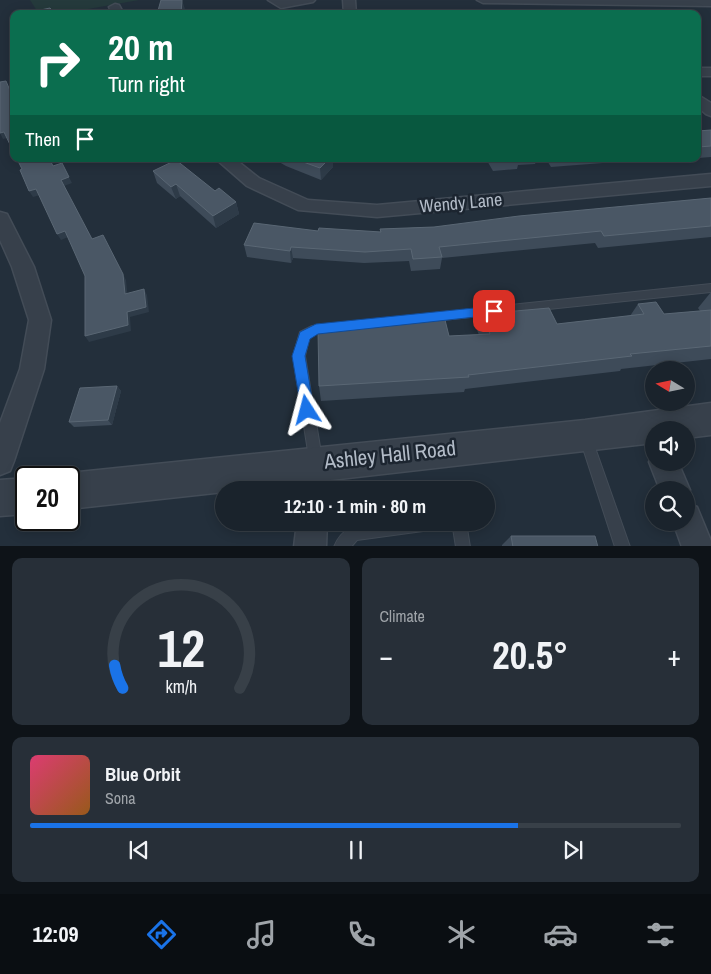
<!DOCTYPE html>
<html lang="en">
<head>
<meta charset="utf-8">
<style>
  body { margin:0; font-family:"Archivo Narrow",sans-serif; background:#272f38; color:#f1f3f6; height:100vh; display:flex; flex-direction:column; font-size:19px; white-space:nowrap }
  * { box-sizing:border-box; margin:0 }
  p { font-size:16px; color:#9fa4a9 }
  .icon { flex:none; width:28px; height:28px; fill:none; stroke:currentColor; stroke-width:2; stroke-linecap:round; stroke-linejoin:round }
  .map { position:relative; height:546px; overflow:hidden }
  .details { display:flex; flex-direction:column; gap:12px; padding:12px; background:#0e1318; flex:1 }
  .details>* { flex:none }
  .banner { position:absolute; left:10px; top:10px; width:691px; height:152px; border-radius:10px; box-shadow:0 2px 12px #0003,0 0 0 1px #384048; background:#0b6e4f; color:#fff; overflow:hidden }
  .needle { width:32px; rotate:280deg }
  .controls { position:absolute; left:645px; top:361px; display:grid; gap:10px }
  .controls a { display:grid; place-items:center; width:50px; height:50px; border-radius:50%; background:#1a232c; box-shadow:0 2px 12px #0003,0 0 0 1px #384048; font-size:25px }
  .speed { position:absolute; left:15px; top:466px; display:flex; gap:10px; font-size:25px; font-weight:700; text-align:center }
  .speed>* { display:grid; place-content:center; width:65px; height:65px; border-radius:50%; background:#1a232c; box-shadow:0 2px 12px #0003,0 0 0 1px #384048; line-height:1 }
  .speed .limit { border:2px solid #111; border-radius:8px; background:#fff; color:#111 }
  .pin { position:absolute; display:grid; place-items:center; width:42px; height:42px; color:#fff; margin:-21px; border-radius:10px; box-shadow:0 2px 8px #0006 }
  .me { position:absolute; width:55px; margin:-28px; rotate:351deg; stroke-linejoin:round; filter:drop-shadow(0 0 4px #0008) }
  .turn { display:flex; align-items:center; gap:18px; height:105px; padding:0 15px; font-size:22px }
  .turn .icon { width:65px; height:65px; stroke-width:2.5 }
  .turn b { display:block; font-size:35px; line-height:42px }
  .then { display:flex; align-items:center; height:48px; padding:0 15px; background:#0003; gap:10px; font-size:19px }
  .big { font-size:38px; font-weight:700; line-height:1.1 }
  .details .widget { flex:1; display:flex; flex-direction:column; justify-content:center; gap:8px; min-width:0; padding:0 18px; border-radius:10px; background:#272f38 }
  .details .dial { align-items:center; gap:0 }
  .dial svg { height:130px; overflow:visible; fill:none; stroke:#384048; stroke-width:7; stroke-linecap:round; text-anchor:middle }
  .dial text { fill:#f1f3f6; stroke:none }
  .song { display:flex; align-items:center; gap:15px }
  .cover { width:60px; height:60px; border-radius:8px; background:linear-gradient(135deg,hsl(340 70% 55%),hsl(30 70% 35%)) }
  .played { height:5px; border-radius:2px; background:linear-gradient(90deg,#1a73e8 75%,#384048 75%) }
  .keys { display:flex; justify-content:space-around; direction:ltr }
  .heat { display:flex; justify-content:space-between; align-items:center; font-size:28px; direction:ltr }
  .details .tiles { flex:1; display:grid; gap:12px; grid-template-columns:1fr 1fr }
  .widget:last-child { grid-column:span 2 }
  .trip { position:absolute; left:215px; top:481px; width:280px; height:50px; border-radius:25px; background:#1a232c; box-shadow:0 2px 12px #0003,0 0 0 1px #384048; font-weight:700; line-height:50px; text-align:center }
  .tabs { display:flex; height:80px; justify-content:space-around; align-items:center; background:#0a0e12; color:#9fa4a9 }
  .tabs .icon { width:35px; height:35px }
  .tabs .on { color:#1a73e8 }
  .tabs b { font-size:22px; color:#f1f3f6 }
  .map>svg:first-child { display:block }
  .green { fill:#253a3c }
  .lines { fill:none; stroke-linecap:round; stroke-linejoin:round }
  .service-casing { stroke:#434c57; stroke-width:2 }
  .minor-casing { stroke:#434c57; stroke-width:3 }
  .tertiary-casing { stroke:#434c57; stroke-width:3 }
  .service { fill:#37404b; fill-rule:evenodd }
  .minor { fill:#37404b; fill-rule:evenodd }
  .tertiary { fill:#37404b; fill-rule:evenodd }
  .wall { fill:#3e4b59 }
  .shaded-wall { fill:#2e3b48 }
  .building { fill:#4a5765; stroke:#5a6774 }
  .route { fill:#1a73e8; stroke:#114b97 }
  .labels { text-anchor:middle; stroke-width:5; stroke-linejoin:round; paint-order:stroke }
  .street-label { font-size:18px; fill:#b2bbc7; stroke:#1c2530 }
  .near-street-label { font-size:21px; fill:#b2bbc7; stroke:#1c2530 }
</style>
</head>
<body>
<div class="map">
<svg width="711" height="547" viewBox="0 0 711 547">
  <rect width="100%" height="100%" fill="#232f3b"/>
  <path class="green" d="M 30,0 L 139,0 L 60,14 L 39,14 Z"/>
  <g class="lines">
    <g class="service-casing">
      <path id="service" d="M 711,284 L 711,292 L 318,333 L 309,338 L 305,356 L 322,459 L 320,464 L 315,466 L 310,464 L 293,356 L 300,332 L 312,326 Z
        M 586,433 L 591,435 L 592,439 L 630,547 L 615,547 L 580,439 L 581,435 Z
        M 378,522 L 445,522 L 443,527 L 438,529 L 357,540 L 351,547 L 334,547 C 343,525 358,525 378,522 Z
        M 452,522 L 466,522 L 470,547 L 456,547 Z"/>
    </g>
    <g class="minor-casing">
      <path id="minor" d="M 268,0 L 315,0 L 313,2 L 281,8 Z
        M 343,0 L 355,0 L 356,14 L 344,14 Z
        M 477,0 L 711,0 L 711,6 L 483,3 Z
        M 115,4 L 119,5 L 124,14 L 112,14 L 109,7 Z
        M 698,68 L 711,68 L 711,76 L 698,76 Z
        M 698,95 L 711,103 L 711,116 L 706,114 L 698,107 Z
        M 216,159 L 235,159 L 259,178 L 308,200 L 377,205 L 711,174 L 711,186 L 377,217 L 298,210 L 247,186 Z
        M 0,212 L 7,214 L 34,267 L 51,320 L 44,369 L 14,461 L 10,471 L 0,475 L 0,423 L 20,369 L 29,320 L 12,267 L 0,240 Z
        M 315,449 L 325,453 L 329,463 L 329,490 L 299,490 L 301,463 L 305,453 Z
        M 653,452 L 654,462 L 678,462 L 690,490 L 686,498 L 686,490 L 660,490 L 649,462 Z
        M 686,503 L 697,507 L 711,541 L 711,547 L 682,547 L 673,522 L 686,522 Z
        M 297,522 L 327,522 L 326,547 L 294,547 Z"/>
    </g>
    <g class="tertiary-casing">
      <path id="tertiary" d="M 711,403 L 711,435 L 686,438 L 686,430 L 654,430 L 654,443 L 242,490 L 224,490 L 224,492 L 69,509 L 69,478 L 58,478 L 69,473 L 585,420 Z
        M 26,478 L 26,514 L 0,516 L 0,480 Z"/>
    </g>
    <use href="#service" class="service"/>
    <use href="#minor" class="minor"/>
    <use href="#tertiary" class="tertiary"/>
  </g>
  <path class="wall" d="M 711,130 L 711,157 L 698,158 L 698,131 Z
    M 274,159 L 333,159 L 333,167 L 321,180 L 286,166 Z
    M 486,159 L 537,159 L 535,164 L 518,165 L 517,169 L 493,171 Z
    M 546,159 L 655,159 L 551,167 Z
    M 153,171 L 215,191 L 236,202 L 239,214 L 216,228 L 180,196 L 176,199 L 157,183 Z
    M 711,198 L 711,237 L 598,248 L 595,243 L 442,258 L 440,269 L 411,271 L 409,261 L 364,263 L 293,258 L 291,263 L 247,257 L 244,245 L 318,231 L 380,232 L 380,229 L 434,227 Z
    M 711,292 L 711,359 L 621,369 L 620,371 L 465,389 L 464,392 L 321,401 L 319,386 L 368,328 L 368,324 L 449,336 L 479,335 L 477,330 L 482,314 L 557,324 L 630,316 L 638,304 L 664,314 L 700,311 L 698,308 Z
    M 117,386 L 121,391 L 112,425 L 74,427 L 69,422 Z
    M 511,536 L 598,547 L 502,547 L 502,545 Z"/>
  <path class="shaded-wall" d="M 182,0 L 185,9 L 184,14 L 181,14 Z
    M 4,132 L 7,138 L 3,139 L 0,133 Z
    M 329,159 L 333,159 L 333,167 L 321,180 L 320,168 Z
    M 69,177 L 72,183 L 64,186 L 61,180 Z
    M 176,184 L 180,196 L 176,199 L 171,187 Z
    M 36,189 L 40,195 L 33,197 L 29,191 Z
    M 236,202 L 239,214 L 216,228 L 213,216 Z
    M 65,231 L 68,237 L 61,240 L 57,234 Z
    M 103,235 L 126,280 L 128,300 L 125,294 Z
    M 291,247 L 293,258 L 291,263 L 290,251 Z
    M 144,289 L 147,295 L 149,312 L 130,317 L 131,331 L 89,342 L 85,336 L 127,312 Z
    M 117,386 L 121,391 L 112,425 L 108,420 Z"/>
  <path class="building" d="M 161,0 L 182,0 L 181,14 L 157,14 Z
    M 50,8 L 56,14 L 33,14 L 31,12 Z
    M 6,81 L 14,100 L 14,153 L 4,132 L 0,133 L 0,82 Z
    M 711,130 L 711,146 L 698,147 L 698,131 Z
    M 17,159 L 43,159 L 45,162 L 50,160 L 53,166 L 62,163 L 69,177 L 61,180 L 92,239 L 103,235 L 123,274 L 125,294 L 144,289 L 146,307 L 127,312 L 128,325 L 85,336 L 85,276 L 65,231 L 57,234 L 36,189 L 29,191 L 20,170 L 22,169 Z
    M 295,159 L 329,159 L 320,168 Z
    M 176,160 L 215,191 L 219,188 L 236,202 L 213,216 L 176,184 L 171,187 L 153,171 Z
    M 711,198 L 711,226 L 604,236 L 601,231 L 439,247 L 442,257 L 413,259 L 411,249 L 365,252 L 291,247 L 290,251 L 244,245 L 254,223 L 318,231 L 319,228 L 381,232 L 380,229 L 434,227 L 519,216 Z
    M 656,302 L 664,314 L 711,310 L 711,346 L 630,354 L 632,356 L 468,375 L 469,377 L 319,386 L 318,330 L 368,328 L 368,324 L 445,320 L 449,336 L 490,334 L 482,314 L 549,308 L 557,324 L 644,314 L 638,304 Z
    M 117,386 L 108,420 L 69,422 L 80,388 Z
    M 511,536 L 595,536 L 598,547 L 513,547 Z"/>
  <path class="route" d="M 494,306 L 500,311 L 494,315 L 318,334 L 310,339 L 305,356 L 314,410 L 312,415 L 307,417 L 302,415 L 292,356 L 300,332 L 316,324 Z"/>
  <g class="labels">
    <g class="street-label">
      <text transform="translate(461 203) rotate(-5)" y="6">Wendy Lane</text>
    </g>
    <g class="near-street-label">
      <text transform="translate(390 455) rotate(-6)" y="7">Ashley Hall Road</text>
    </g>
  </g>
</svg>
<div class="controls">
<a><svg class="needle" viewBox="-14 -14 28 28"><path d="M0-13l5 13h-10z" fill="#e53935"/><path d="M0 13l5-13h-10z" fill="#9fa4a9"/></svg></a>
<a><svg class="icon" aria-label="sound" viewBox="0 0 24 24"><path d="M4 9h4l5-4v14l-5-4H4zM17 9q2 3 0 6"/></svg></a>
<a><svg class="icon" aria-label="search" viewBox="0 0 24 24"><circle cx="10" cy="10" r="6"/><path d="M15 15l6 6"/></svg></a>
</div>
<div class="speed"><div class="limit">20</div></div>
<div class="pin" style="left:494px;top:311px;background:#d93025"><svg class="icon" aria-label="arrive" viewBox="0 0 24 24"><path d="M6 21V4h12l-3 4 3 4H6"/></svg></div>
<svg class="me" style="left:307px;top:410px" viewBox="-20 -20 40 40"><path d="M0-17L14 15 0 8-14 15z" fill="#1a73e8" stroke="#fff" stroke-width="4"/></svg>
<div class="trip">12:10 · 1 min · 80 m</div>
<div class="banner">
<div class="turn"><svg class="icon" aria-label="right" viewBox="0 0 24 24"><path d="M7 20v-9h11M14 6l5 5-5 5"/></svg><div><b>20 m</b>Turn right</div></div>
<div class="then">Then<svg class="icon" aria-label="arrive" viewBox="0 0 24 24"><path d="M6 21V4h12l-3 4 3 4H6"/></svg></div>
</div>
</div>
<section class="details">
<div class="tiles">
<div class="widget dial"><svg viewBox="0 0 100 80">
<path d="M14 69A42 42 0 1 1 86 69"/>
<path d="M14 69A42 42 0 0 1 9 55" stroke="#1a73e8"/>
<text x="50" y="56" font-size="32" font-weight="700">12</text>
<text x="50" y="72" font-size="11">km/h</text>
</svg></div>
<div class="widget"><p>Climate</p>
<div class="heat"><a>−</a><b class="big">20.5°</b><a>+</a></div>
</div>
<div class="widget">
<div class="song"><i class="cover"></i><div><b>Blue Orbit</b><p>Sona</p></div></div>
<div class="played"></div>
<div class="keys"><svg class="icon" aria-label="previous" viewBox="0 0 24 24"><path d="M18 5L8 12l10 7zM5 5v14"/></svg><svg class="icon" aria-label="pause" viewBox="0 0 24 24"><path d="M8 5v14M16 5v14"/></svg><svg class="icon" aria-label="next" viewBox="0 0 24 24"><path d="M6 5l10 7-10 7zM19 5v14"/></svg></div>
</div>
</div>
</section>
<nav class="tabs">
<b>12:09</b>
<svg class="icon on" aria-label="directions" viewBox="0 0 24 24"><path d="M12 3l9 9-9 9-9-9zM9 14v-3h6M13 9l2 2-2 2"/></svg>
<svg class="icon" aria-label="music" viewBox="0 0 24 24"><path d="M9 18V5l10-2v13"/><circle cx="6" cy="18" r="3"/><circle cx="16" cy="16" r="3"/></svg>
<svg class="icon" aria-label="phone" viewBox="0 0 24 24"><path d="M5 4h4l2 5-3 2q2 4 5 5l2-3 5 2v4C11 20 4 13 5 4z"/></svg>
<svg class="icon" aria-label="climate" viewBox="0 0 24 24"><path d="M12 3v18M4 7l16 10M4 17L20 7"/></svg>
<svg class="icon" aria-label="car" viewBox="0 0 24 24"><path d="M5 17H2v-5l4-1 3-4h7l3 4 3 1v5h-3M9 17h6M6 11h13"/><circle cx="7" cy="17" r="2"/><circle cx="17" cy="17" r="2"/></svg>
<svg class="icon" aria-label="filters" viewBox="0 0 24 24"><path d="M4 7h16M4 17h16"/><circle cx="9" cy="7" r="2"/><circle cx="15" cy="17" r="2"/></svg>
</nav>
</body>
</html>
